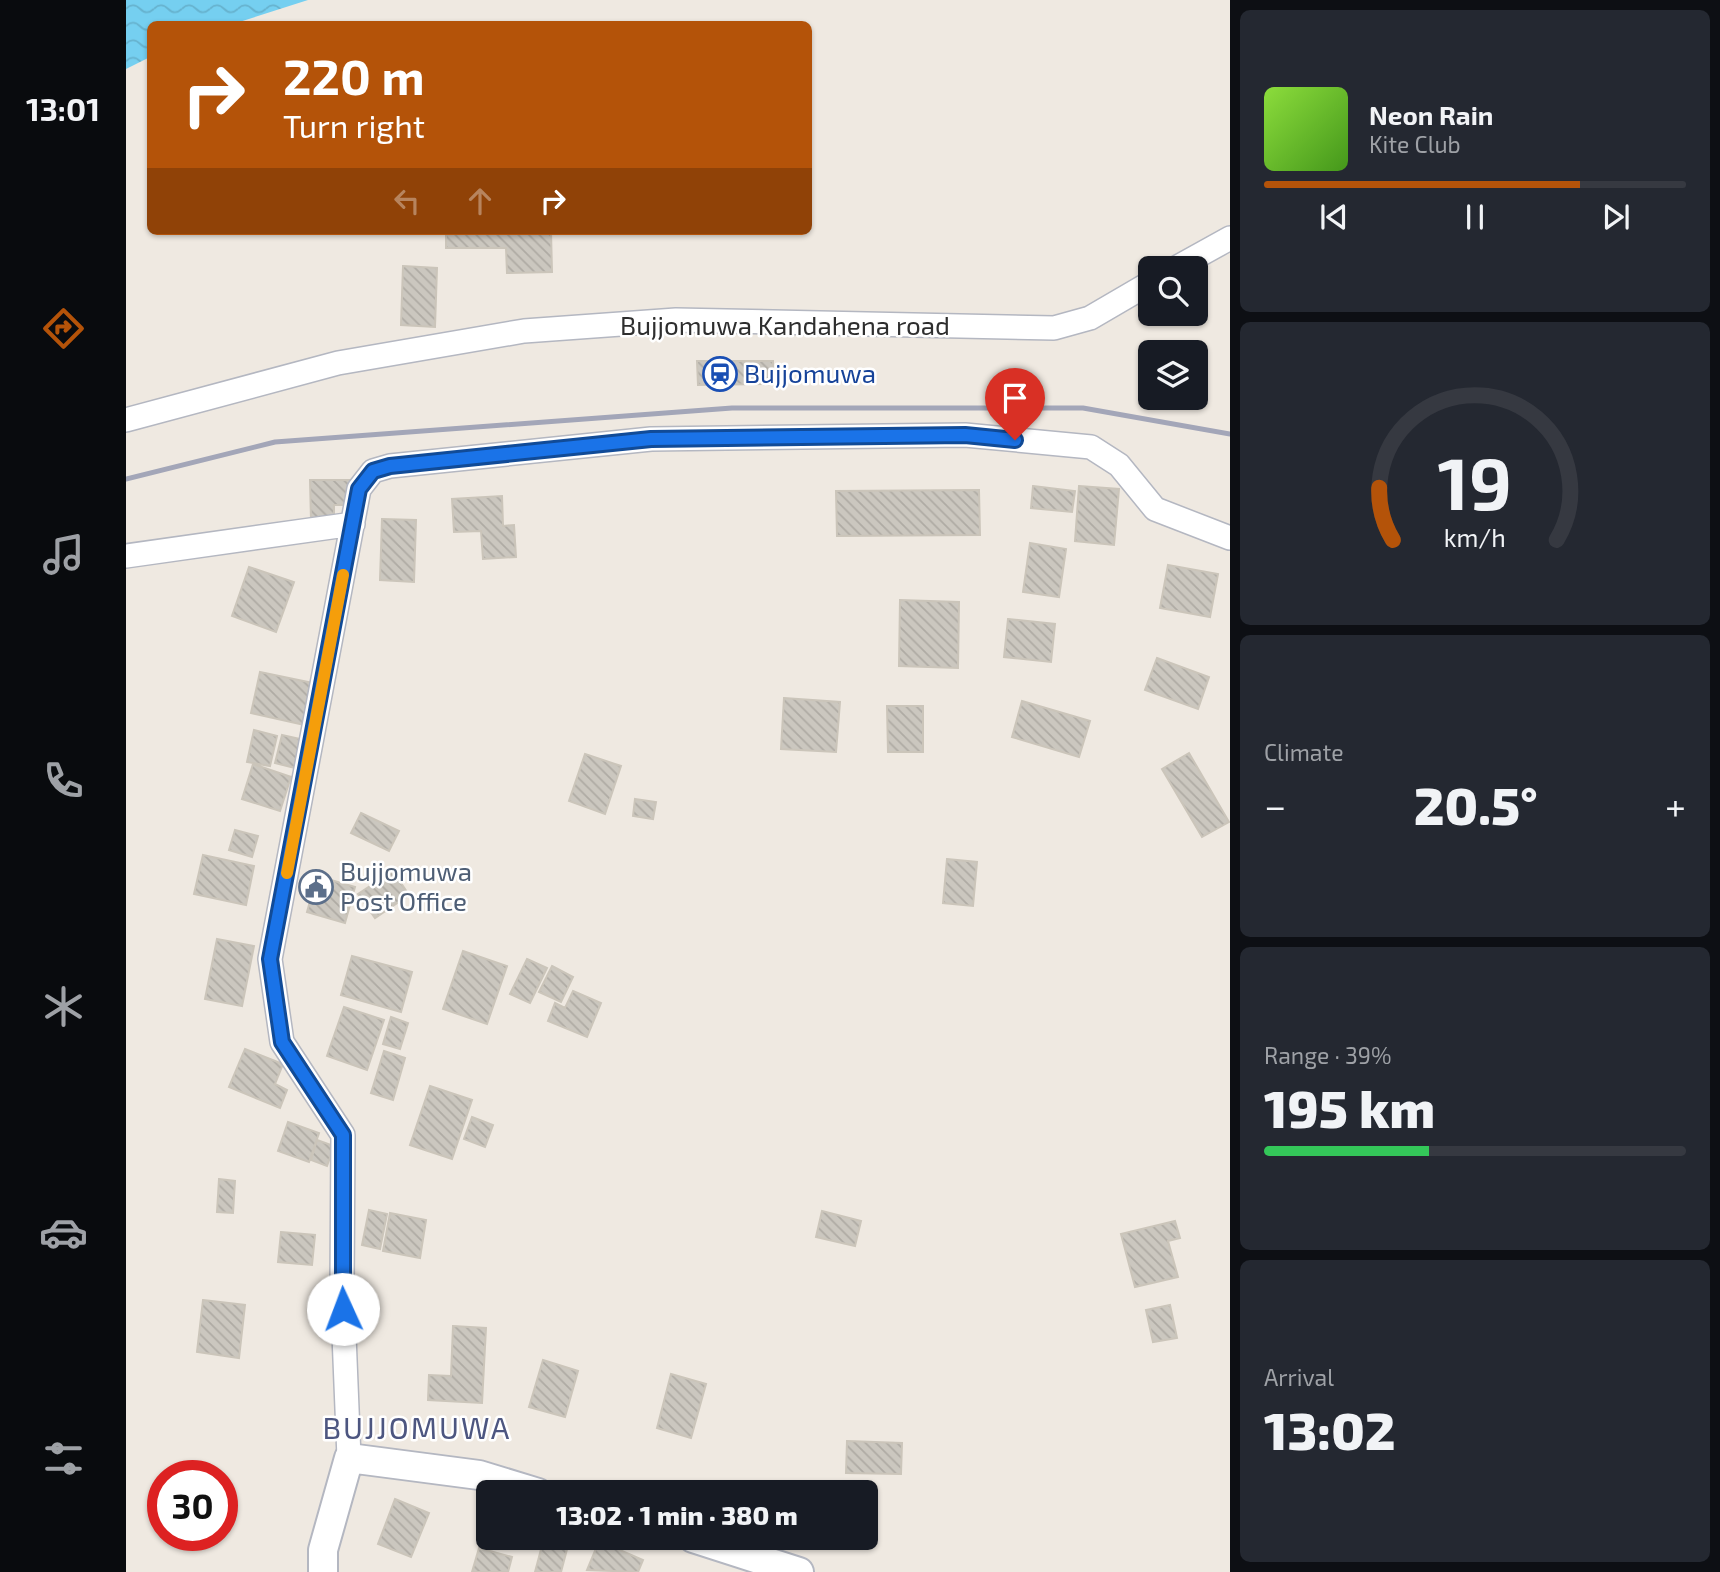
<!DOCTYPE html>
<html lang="en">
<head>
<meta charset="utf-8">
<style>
  body { margin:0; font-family:"Exo 2",sans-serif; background:#242831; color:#f1f3f6; height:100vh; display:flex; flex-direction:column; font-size:26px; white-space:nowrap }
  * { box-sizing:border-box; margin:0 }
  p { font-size:23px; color:#9ea1a6 }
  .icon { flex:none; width:38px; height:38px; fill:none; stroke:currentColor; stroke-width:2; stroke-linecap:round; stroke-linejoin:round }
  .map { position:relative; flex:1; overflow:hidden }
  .details { display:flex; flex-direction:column; gap:10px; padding:10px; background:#0d0f14; width:490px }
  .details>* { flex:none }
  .banner { position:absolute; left:21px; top:21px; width:665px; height:214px; border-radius:10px; box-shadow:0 2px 5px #0004; background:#b45309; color:#fff; overflow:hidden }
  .fabs { position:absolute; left:1012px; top:256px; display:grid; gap:14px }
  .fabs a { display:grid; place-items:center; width:70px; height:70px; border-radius:10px; background:#171b24; box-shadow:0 2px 5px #0004; font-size:35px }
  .speed { position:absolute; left:21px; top:1460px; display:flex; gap:14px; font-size:35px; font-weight:700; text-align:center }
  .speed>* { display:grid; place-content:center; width:91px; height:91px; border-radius:50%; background:#171b24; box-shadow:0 2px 5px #0004; line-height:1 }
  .speed .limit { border:10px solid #d22; background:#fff; color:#111 }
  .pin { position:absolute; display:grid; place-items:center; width:60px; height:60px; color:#fff; margin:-72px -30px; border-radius:50% 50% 50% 0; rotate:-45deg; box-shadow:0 0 7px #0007 }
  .pin .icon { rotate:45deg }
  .me { position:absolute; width:77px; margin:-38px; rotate:358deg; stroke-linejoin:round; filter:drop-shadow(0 0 5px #0008) }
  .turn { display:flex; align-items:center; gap:24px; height:147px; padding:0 21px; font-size:32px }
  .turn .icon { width:91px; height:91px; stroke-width:2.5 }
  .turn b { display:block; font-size:49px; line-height:60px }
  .lanes { display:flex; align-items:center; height:66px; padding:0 21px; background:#0003; justify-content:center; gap:35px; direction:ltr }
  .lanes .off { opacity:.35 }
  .big { font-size:52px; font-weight:800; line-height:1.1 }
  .details .tile { flex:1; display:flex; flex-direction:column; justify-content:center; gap:10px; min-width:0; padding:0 24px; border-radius:10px; background:#242831 }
  .details .dial { align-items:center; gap:0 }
  .dial svg { height:182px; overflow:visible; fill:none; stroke:#363941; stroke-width:7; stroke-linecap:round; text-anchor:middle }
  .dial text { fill:#f1f3f6; stroke:none }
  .song { display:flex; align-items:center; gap:21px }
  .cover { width:84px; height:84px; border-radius:10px; background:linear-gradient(135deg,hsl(90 70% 55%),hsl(100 70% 35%)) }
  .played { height:7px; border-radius:4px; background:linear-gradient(90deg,#b45309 75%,#363941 75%) }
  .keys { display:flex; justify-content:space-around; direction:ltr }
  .heat { display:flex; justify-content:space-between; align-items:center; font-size:38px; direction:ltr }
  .charge { height:10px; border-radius:5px; background:linear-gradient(90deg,#34c759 39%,#363941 0) }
  .trip { position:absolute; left:350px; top:1480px; width:402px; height:70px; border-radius:10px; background:#171b24; box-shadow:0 2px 5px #0004; font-weight:800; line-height:70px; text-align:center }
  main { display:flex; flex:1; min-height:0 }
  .tabs { display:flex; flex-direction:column; width:126px; justify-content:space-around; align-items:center; background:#090b0e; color:#9ea1a6 }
  .tabs .icon { width:49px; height:49px }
  .tabs .current { color:#b45309 }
  .tabs b { font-size:32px; color:#f1f3f6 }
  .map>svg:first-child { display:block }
  .water { fill:url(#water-waves) }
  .building { fill:url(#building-back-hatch); stroke:#cbc5ba; stroke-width:2 }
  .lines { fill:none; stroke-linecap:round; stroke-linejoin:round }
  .minor-casing { stroke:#b4b7c1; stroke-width:26 }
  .tertiary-casing { stroke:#b4b7c1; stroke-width:32 }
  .minor { stroke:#fff; stroke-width:23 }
  .tertiary { stroke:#fff; stroke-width:28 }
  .rail { stroke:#a3a6b8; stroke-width:5 }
  .route-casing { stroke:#114b97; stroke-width:18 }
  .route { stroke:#1a73e8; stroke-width:12 }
  .slow { stroke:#f59e0b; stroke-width:12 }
  .labels { text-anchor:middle; stroke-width:5; stroke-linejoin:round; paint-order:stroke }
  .street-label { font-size:26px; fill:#2e2e2e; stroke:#fff }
  .transit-label { font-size:26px; fill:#164399; stroke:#fff; text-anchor:start }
  .service-label { font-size:26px; fill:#4e5e75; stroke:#fff; text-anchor:start }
  .quarter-label { font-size:30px; letter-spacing:2px; fill:#4d5680; stroke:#fff }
</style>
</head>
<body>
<main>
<nav class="tabs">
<b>13:01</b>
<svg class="icon current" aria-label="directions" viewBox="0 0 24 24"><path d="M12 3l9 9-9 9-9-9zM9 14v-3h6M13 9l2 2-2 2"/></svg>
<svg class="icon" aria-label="music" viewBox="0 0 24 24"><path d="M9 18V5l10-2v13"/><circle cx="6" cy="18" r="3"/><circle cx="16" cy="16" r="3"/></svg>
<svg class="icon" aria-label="phone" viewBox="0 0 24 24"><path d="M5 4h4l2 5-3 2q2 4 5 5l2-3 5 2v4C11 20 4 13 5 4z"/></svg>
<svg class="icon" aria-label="climate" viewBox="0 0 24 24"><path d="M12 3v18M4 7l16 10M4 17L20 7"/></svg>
<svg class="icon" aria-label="car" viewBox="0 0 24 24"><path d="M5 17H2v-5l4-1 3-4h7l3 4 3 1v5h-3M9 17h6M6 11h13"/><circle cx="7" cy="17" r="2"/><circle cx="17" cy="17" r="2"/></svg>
<svg class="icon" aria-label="filters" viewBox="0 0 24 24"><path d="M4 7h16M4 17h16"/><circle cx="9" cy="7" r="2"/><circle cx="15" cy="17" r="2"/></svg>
</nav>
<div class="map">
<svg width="1104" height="1572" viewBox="0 0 1104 1572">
  <defs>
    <pattern id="water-waves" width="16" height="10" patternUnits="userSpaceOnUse" patternTransform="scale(1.75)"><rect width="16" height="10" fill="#75cff0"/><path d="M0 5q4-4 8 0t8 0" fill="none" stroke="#66b2ce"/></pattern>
    <pattern id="building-back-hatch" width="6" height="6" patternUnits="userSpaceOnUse" patternTransform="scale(1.75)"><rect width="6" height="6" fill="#cbc7bf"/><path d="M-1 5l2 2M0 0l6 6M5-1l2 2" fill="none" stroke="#afaba4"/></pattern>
  </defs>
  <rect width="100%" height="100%" fill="#efe9e1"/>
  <path class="water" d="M 0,0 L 182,0 L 107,24 L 24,24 L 24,57 L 0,69 Z"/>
  <path class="building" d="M 320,231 L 425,231 L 426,272 L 381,273 L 380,248 L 320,248 Z
    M 277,266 L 311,268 L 309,327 L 275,325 Z
    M 571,361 L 647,361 L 647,384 L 572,385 Z
    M 184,480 L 225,480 L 226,505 L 208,505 L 208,520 L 185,520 Z
    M 907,486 L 949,491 L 946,512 L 905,508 Z
    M 953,486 L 993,489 L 988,545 L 949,541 Z
    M 853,490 L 854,535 L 711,536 L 710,491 Z
    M 376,496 L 377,526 L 388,525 L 390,557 L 357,559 L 355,531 L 328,532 L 326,499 Z
    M 256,519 L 290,520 L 288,582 L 254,580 Z
    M 904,543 L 940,549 L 933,597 L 897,592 Z
    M 1042,565 L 1092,574 L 1084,617 L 1034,608 Z
    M 123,567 L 168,582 L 150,632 L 106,616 Z
    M 774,600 L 833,602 L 832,668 L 773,666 Z
    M 882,619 L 929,624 L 925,662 L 878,657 Z
    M 1031,658 L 1083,677 L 1072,709 L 1019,690 Z
    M 134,672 L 192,684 L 183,726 L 125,713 Z
    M 658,698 L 714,702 L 710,752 L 655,749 Z
    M 896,701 L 964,721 L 953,757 L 886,737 Z
    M 761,706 L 797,706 L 797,752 L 762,752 Z
    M 128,730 L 151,736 L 144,766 L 121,762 Z
    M 156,735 L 183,741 L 177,770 L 149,763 Z
    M 1063,753 L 1103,822 L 1076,837 L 1036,769 Z
    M 459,754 L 495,766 L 479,814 L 443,801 Z
    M 127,764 L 165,777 L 154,811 L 116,799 Z
    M 509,799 L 530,802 L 527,819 L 507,816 Z
    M 235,813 L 273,831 L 263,851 L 225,833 Z
    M 109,830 L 132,836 L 126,857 L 103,850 Z
    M 77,855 L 128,866 L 120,905 L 68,894 Z
    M 821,859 L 851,862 L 847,906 L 817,903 Z
    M 267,871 L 283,895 L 249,918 L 232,894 Z
    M 191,876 L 229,887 L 219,923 L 181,912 Z
    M 91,939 L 128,946 L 116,1006 L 79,999 Z
    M 337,951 L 381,966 L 361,1024 L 317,1009 Z
    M 226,956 L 286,972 L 275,1012 L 215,995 Z
    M 401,959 L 421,968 L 404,1003 L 384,994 Z
    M 426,966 L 447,977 L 435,1002 L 413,992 Z
    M 447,991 L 475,1003 L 461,1037 L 422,1021 L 429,1003 L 439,1008 Z
    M 218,1007 L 258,1020 L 241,1070 L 201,1056 Z
    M 265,1017 L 282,1023 L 274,1049 L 257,1044 Z
    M 119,1049 L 157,1064 L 149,1084 L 161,1090 L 154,1108 L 103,1087 Z
    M 258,1051 L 279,1058 L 267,1100 L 245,1093 Z
    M 304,1086 L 346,1100 L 326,1159 L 284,1145 Z
    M 346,1117 L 367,1125 L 359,1147 L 338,1139 Z
    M 162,1122 L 193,1133 L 183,1162 L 152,1151 Z
    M 191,1140 L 208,1146 L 201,1166 L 185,1160 Z
    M 93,1179 L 109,1181 L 107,1213 L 91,1212 Z
    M 243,1210 L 261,1214 L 254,1249 L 236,1245 Z
    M 696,1211 L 735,1221 L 729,1246 L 690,1237 Z
    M 264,1213 L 300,1220 L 294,1258 L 257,1251 Z
    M 1049,1221 L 1054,1238 L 1042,1241 L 1052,1277 L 1009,1287 L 995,1234 Z
    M 155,1232 L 189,1235 L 186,1265 L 152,1262 Z
    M 77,1300 L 119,1305 L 113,1358 L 71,1352 Z
    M 1044,1305 L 1051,1338 L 1027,1342 L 1020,1310 Z
    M 327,1326 L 360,1328 L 356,1403 L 302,1400 L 303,1375 L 325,1376 Z
    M 417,1360 L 452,1371 L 439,1417 L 403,1407 Z
    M 545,1374 L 580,1384 L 565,1438 L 531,1428 Z
    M 721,1441 L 776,1443 L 775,1474 L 720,1473 Z
    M 269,1499 L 303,1513 L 285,1557 L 252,1544 Z
    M 418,1538 L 444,1538 L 435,1572 L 409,1572 Z
    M 473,1541 L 517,1560 L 512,1572 L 461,1570 Z
    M 353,1548 L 386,1557 L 382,1572 L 346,1572 Z"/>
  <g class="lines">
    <g class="minor-casing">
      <path id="minor" d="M 1050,268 L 1104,238
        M 0,420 L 212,363 L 398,331 L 550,320 L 928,328 L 964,318 L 1024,283
        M 0,556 L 227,524
        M 223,1458 L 216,1286 L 217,1135 L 156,1042 L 144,959 L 233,489 L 247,471 L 264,466 L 525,439 L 839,435 L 965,447 L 993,465 L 1029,509 L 1104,538"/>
    </g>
    <g class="tertiary-casing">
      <path id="tertiary" d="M 567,1538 L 673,1572
        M 197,1572 L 197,1550 L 223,1458 L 353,1475 L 412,1493"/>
    </g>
    <use href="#minor" class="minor"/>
    <use href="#tertiary" class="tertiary"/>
    <path class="rail" d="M 0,479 L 149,442 L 606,408 L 957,408 L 1104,434"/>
  </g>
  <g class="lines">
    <g class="route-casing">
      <path id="route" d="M 217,1309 L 217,1135 L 156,1042 L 144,959 L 233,489 L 247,471 L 264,466 L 525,439 L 839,435 L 889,440"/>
    </g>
    <use href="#route" class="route"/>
    <path class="slow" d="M 161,873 L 217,575"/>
  </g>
  <defs>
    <g id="station-ring" transform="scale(1.75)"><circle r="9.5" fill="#fff" stroke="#1a4fb4" stroke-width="1.5"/><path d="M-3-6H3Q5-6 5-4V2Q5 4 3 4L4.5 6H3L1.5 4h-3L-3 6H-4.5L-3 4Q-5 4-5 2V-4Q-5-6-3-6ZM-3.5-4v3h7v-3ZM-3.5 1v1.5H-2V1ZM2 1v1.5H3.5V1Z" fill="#1a4fb4"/></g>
    <g id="civic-ring" transform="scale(1.75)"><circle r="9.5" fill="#fff" stroke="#5c6f8a" stroke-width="1.5"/><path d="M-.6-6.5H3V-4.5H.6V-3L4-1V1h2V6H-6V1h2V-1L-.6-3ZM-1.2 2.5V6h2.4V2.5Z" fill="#5c6f8a"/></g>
  </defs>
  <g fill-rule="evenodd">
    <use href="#station-ring" x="594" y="374"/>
    <use href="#civic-ring" x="190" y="887"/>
  </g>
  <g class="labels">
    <g class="street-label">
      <text x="659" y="335">Bujjomuwa Kandahena road</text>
    </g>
    <g class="transit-label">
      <text x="618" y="383">Bujjomuwa</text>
    </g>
    <g class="service-label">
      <text x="214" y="881">Bujjomuwa<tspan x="214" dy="30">Post Office</tspan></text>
    </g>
    <g class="quarter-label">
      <text x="291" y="1439">BUJJOMUWA</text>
    </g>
  </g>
</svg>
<div class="fabs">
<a><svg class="icon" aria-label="search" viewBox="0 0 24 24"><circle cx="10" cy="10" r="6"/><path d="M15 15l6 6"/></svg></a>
<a><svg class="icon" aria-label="layers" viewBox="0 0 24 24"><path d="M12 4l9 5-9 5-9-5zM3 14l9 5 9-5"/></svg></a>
</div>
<div class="speed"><div class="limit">30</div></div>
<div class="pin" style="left:889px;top:440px;background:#d93025"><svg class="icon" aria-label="arrive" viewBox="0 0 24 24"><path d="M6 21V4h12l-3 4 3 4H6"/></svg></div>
<svg class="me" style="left:217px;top:1309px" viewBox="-20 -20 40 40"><circle r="19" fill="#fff"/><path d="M0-13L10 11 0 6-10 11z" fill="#1a73e8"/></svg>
<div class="trip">13:02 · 1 min · 380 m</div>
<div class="banner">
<div class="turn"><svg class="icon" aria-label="right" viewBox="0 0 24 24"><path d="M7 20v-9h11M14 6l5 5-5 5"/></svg><div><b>220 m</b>Turn right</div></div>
<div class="lanes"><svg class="icon off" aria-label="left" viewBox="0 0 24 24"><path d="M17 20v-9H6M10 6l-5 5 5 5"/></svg><svg class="icon off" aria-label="ahead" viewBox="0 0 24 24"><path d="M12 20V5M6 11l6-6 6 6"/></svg><svg class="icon" aria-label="right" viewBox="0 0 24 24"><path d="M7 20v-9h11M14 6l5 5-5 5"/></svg></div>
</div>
</div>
<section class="details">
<div class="tile">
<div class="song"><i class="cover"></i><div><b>Neon Rain</b><p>Kite Club</p></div></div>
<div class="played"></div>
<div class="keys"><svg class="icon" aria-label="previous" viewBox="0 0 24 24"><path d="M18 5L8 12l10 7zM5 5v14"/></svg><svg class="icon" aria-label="pause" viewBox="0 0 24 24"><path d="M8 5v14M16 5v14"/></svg><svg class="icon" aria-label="next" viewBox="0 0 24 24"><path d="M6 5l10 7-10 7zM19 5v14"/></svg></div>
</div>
<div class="tile dial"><svg viewBox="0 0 100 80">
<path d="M14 69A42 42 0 1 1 86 69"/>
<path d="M14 69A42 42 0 0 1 8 46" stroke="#b45309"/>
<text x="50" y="56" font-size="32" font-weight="700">19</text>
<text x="50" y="72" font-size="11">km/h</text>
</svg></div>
<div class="tile"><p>Climate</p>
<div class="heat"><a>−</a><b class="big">20.5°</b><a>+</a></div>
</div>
<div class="tile"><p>Range · 39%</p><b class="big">195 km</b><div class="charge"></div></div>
<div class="tile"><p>Arrival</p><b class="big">13:02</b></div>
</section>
</main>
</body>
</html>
